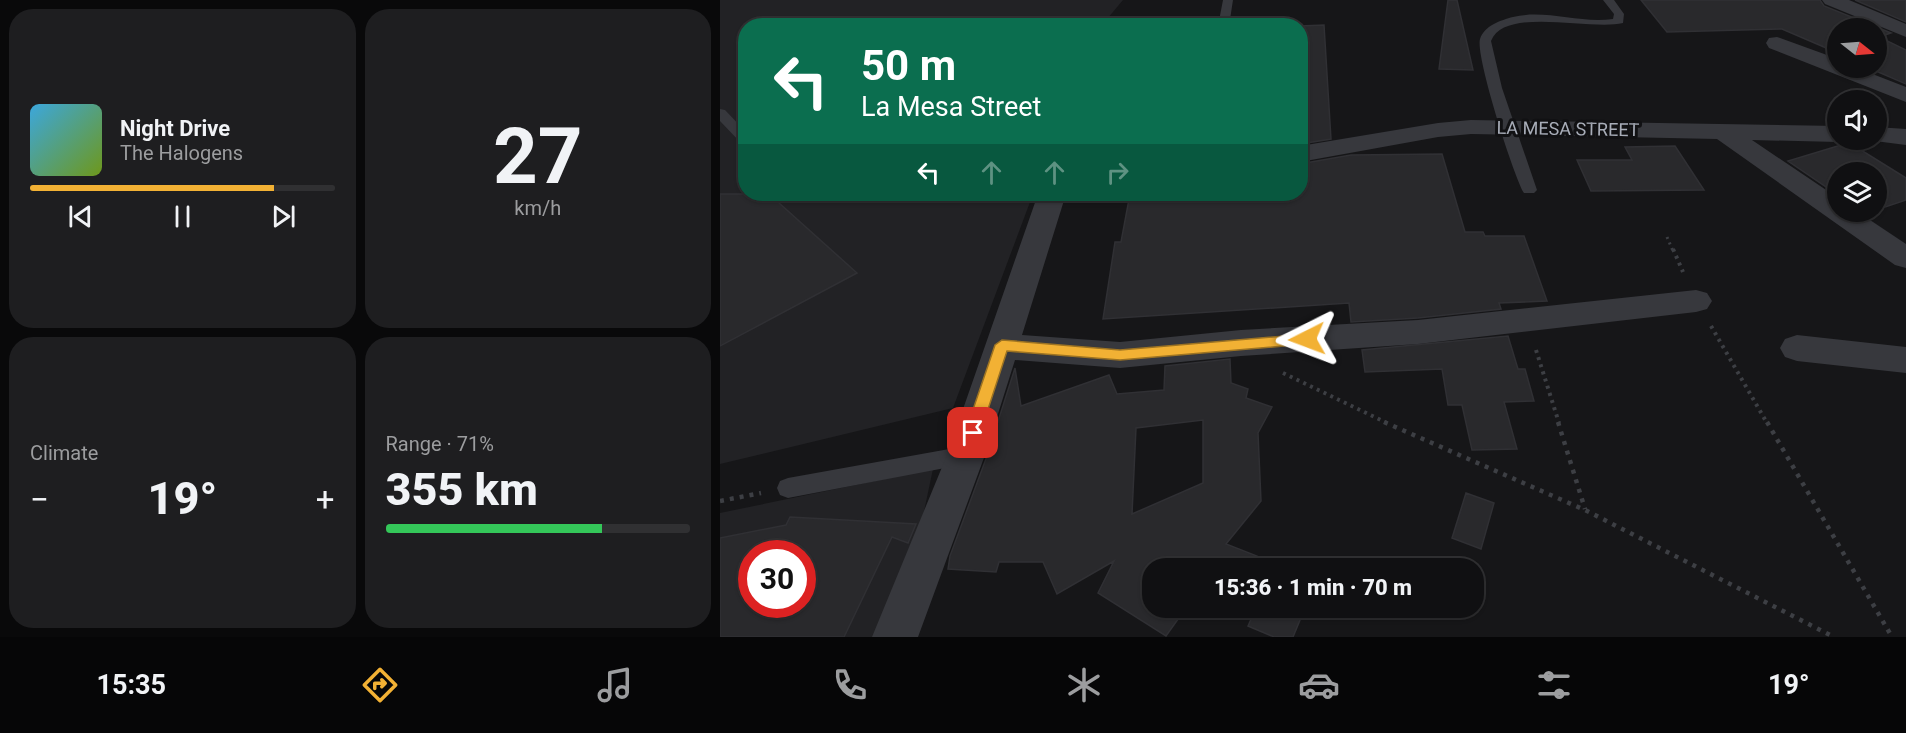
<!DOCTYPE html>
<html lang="en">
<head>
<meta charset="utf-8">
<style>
  body { margin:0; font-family:Roboto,sans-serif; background:#1e1e20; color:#f1f3f6; height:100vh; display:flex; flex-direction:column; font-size:22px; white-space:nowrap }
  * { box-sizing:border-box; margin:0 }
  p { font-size:20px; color:#9c9d9f }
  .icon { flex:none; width:33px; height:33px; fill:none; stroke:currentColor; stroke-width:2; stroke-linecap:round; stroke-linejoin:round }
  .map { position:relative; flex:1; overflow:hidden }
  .sheet { display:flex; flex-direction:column; gap:9px; padding:9px; background:#09090a; width:720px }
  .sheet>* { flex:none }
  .top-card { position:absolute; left:18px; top:18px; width:570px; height:183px; border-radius:24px; box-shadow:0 2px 4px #0004,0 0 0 2px #303032; background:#0b6e4f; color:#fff; overflow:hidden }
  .needle { width:39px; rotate:107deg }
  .tools { position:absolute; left:1107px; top:18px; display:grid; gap:12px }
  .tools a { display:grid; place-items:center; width:60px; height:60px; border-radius:50%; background:#101012; box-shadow:0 2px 4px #0004,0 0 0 2px #303032; font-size:30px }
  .speed { position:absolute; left:18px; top:540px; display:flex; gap:12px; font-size:30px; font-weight:700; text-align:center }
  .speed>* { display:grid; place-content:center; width:78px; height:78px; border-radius:50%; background:#101012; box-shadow:0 2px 4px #0004,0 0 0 2px #303032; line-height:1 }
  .speed .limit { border:9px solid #d22; background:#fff; color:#111 }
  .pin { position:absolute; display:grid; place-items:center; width:51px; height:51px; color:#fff; margin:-26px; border-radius:12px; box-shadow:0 3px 9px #0006 }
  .me { position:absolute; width:66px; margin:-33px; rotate:267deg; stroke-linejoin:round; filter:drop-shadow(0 0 4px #0008) }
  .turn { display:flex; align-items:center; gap:21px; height:126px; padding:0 24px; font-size:27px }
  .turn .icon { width:78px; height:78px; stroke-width:2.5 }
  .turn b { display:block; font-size:42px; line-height:51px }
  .lanes { display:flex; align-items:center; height:57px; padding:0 24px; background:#0003; justify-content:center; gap:30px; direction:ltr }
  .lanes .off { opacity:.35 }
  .big { font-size:45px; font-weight:800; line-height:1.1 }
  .sheet .widget { flex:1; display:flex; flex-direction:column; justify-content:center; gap:9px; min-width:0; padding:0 21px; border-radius:24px; background:#1e1e20 }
  .sheet .dial { align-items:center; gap:0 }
  .dial b { font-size:78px; line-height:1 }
  .song { display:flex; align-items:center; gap:18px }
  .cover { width:72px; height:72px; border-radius:9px; background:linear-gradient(135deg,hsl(200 70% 55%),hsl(80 70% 35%)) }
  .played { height:6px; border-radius:3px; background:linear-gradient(90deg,#f2b134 80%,#303032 80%) }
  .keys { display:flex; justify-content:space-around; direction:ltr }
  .heat { display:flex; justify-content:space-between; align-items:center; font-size:33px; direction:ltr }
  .charge { height:9px; border-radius:4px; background:linear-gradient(90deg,#34c759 71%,#303032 0) }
  .sheet .tiles { flex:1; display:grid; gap:9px; grid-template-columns:repeat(2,1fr) }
  .trip { position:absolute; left:422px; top:558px; width:342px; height:60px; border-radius:24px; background:#101012; box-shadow:0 2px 4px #0004,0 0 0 2px #303032; font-weight:800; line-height:60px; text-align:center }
  .dock { display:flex; height:96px; justify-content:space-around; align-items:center; background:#060607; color:#9c9d9f }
  .dock .icon { width:42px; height:42px }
  .dock .on { color:#f2b134 }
  .dock b { font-size:27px; color:#f1f3f6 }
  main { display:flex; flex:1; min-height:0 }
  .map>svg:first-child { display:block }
  .built { fill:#222225; fill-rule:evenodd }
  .building { fill:#29292c; stroke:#303034; stroke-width:1.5; fill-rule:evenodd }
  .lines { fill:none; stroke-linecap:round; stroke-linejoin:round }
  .path-far2 { stroke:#3d3f44; stroke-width:3; stroke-dasharray:2 4; stroke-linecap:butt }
  .path-far1 { stroke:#3d3f44; stroke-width:4; stroke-dasharray:3 4.5; stroke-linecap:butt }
  .path { stroke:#3d3f44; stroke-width:4.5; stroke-dasharray:4 6; stroke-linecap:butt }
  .service { fill:#37383d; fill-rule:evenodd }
  .minor { fill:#37383d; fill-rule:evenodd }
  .route { fill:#f2b134; stroke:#9d7322; stroke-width:1.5 }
  .labels { text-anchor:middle; stroke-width:6; stroke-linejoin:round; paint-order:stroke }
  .far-street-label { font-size:18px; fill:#a8adb8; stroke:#111113 }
</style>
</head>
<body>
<main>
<section class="sheet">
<div class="tiles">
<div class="widget">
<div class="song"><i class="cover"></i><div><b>Night Drive</b><p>The Halogens</p></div></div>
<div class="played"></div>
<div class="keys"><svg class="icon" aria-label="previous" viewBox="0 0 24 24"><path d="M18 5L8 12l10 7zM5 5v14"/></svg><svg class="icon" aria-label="pause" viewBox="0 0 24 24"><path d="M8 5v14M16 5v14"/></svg><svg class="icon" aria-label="next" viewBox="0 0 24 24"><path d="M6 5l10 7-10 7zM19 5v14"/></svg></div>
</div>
<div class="widget dial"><b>27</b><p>km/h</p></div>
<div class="widget"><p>Climate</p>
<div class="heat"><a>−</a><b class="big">19°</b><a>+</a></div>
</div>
<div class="widget"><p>Range · 71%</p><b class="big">355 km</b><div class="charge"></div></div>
</div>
</section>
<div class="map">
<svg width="1186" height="637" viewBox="0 0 1186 637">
  <rect width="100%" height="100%" fill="#161618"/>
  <path class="built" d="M 0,0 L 403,0 L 382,25 L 26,26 L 26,194 L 313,194 L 233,408 L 0,464 Z
    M 213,469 L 203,516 L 156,637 L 0,637 L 0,513 ZM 32,554 L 82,554 L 82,604 L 32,604 Z"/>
  <path class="building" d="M 728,0 L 737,0 L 753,70 L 719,69 Z
    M 921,0 L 1100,0 L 1104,6 L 1171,33 L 1159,37 L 1186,50 L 1186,84 L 1149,68 L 1156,68 L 1156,28 L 1118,28 L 1118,53 L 1062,29 L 947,32 Z
    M 1135,0 L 1186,0 L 1186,22 Z
    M 604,25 L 611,139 L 580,144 L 580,26 Z
    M 1121,145 L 1133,145 L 1186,178 L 1186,200 L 1156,210 L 1156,172 L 1118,172 L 1118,195 L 1068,161 Z
    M 955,146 L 984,190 L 871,191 L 857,160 L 912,160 L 905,147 Z
    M 722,154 L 745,232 L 763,232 L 765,236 L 804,236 L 827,301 L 779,303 L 781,309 L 698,318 L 631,322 L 629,303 L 383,319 L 395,242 L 401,242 L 410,194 L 580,194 L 580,164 L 631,155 Z
    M 0,194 L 49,194 L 137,273 L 0,346 Z
    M 788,336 L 798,369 L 805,369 L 814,401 L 784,402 L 797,449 L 752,450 L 742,405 L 728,405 L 722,369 L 645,372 L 642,350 Z
    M 510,359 L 511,383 L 528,389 L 526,398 L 552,407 L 538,433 L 541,501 L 506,544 L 565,567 L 564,568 L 432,568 L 432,608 L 466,608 L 446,636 L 378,593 L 394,561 L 337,594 L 323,562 L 279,562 L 276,572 L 228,569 L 230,556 L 267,456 L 295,368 L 301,406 L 389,375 L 397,394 L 444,390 L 445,366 ZM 483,420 L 483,483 L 412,514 L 416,428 Z
    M 746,493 L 774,503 L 761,549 L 732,538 Z
    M 70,517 L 196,524 L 188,543 L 172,537 L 124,637 L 0,637 L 0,538 L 66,525 ZM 32,554 L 82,554 L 82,604 L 32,604 Z
    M 536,608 L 585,608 L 573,637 L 554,637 L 528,626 Z"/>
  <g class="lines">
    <path class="path-far2" d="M 947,237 L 953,251"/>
    <path class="path-far1" d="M 953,249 L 963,272
      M 991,326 L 1047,423
      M 816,350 L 839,423
      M 563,373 L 667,423"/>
    <path class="path" d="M 664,422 L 865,510 L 1114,637
      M 838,422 L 865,509
      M 1047,422 L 1172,637
      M 0,501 L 41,493"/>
    <path class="service" d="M 503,0 L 513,0 L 509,26 L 498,26 Z
      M 883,0 L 894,0 L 904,14 L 903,23 C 870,31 785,6 771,41 L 782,88 L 817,190 L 814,193 L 804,193 C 794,177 755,55 760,39 C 764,26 781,20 793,17 C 826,9 860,24 893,19 L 894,14 Z
      M 0,109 L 5,110 L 26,132 L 26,144 L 21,143 L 0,121 Z
      M 246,446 L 253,449 L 257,455 L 253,461 L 246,464 L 68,498 L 60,495 L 57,488 L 60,481 L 68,478 Z"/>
    <path class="minor" d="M 1102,0 L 1129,0 L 1186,24 L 1186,37 L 1105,4 Z
      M 1057,37 L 1118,59 L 1118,68 L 1137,68 L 1186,87 L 1186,102 L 1049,48 L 1046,43 L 1049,38 Z
      M 751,120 L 1118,126 L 1118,140 L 1126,140 L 1118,142 L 1032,140 L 1118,198 L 1118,212 L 1138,212 L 1186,244 L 1186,268 L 1175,265 L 997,139 L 751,134 L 718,137 L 580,162 L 580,146 L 718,123 Z
      M 1156,127 L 1186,129 L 1186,145 L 1147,140 L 1156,140 Z
      M 318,194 L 346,194 L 302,335 L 400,342 L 521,330 L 698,320 L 976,290 L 987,293 L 992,301 L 987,309 L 976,312 L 698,344 L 521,356 L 400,368 L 295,360 L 265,455 L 198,637 L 152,637 L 227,455 Z
      M 1077,335 L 1186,347 L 1186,373 L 1077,361 L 1065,357 L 1060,348 L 1065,339 Z"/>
  </g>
  <path class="route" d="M 587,334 L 594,339 L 587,344 L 400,360 L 287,351 L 259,437 L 253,439 L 248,437 L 245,433 L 275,345 L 282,340 L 400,350 Z"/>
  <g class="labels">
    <g class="far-street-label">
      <text transform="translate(848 129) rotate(1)" y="6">LA MESA STREET</text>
    </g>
  </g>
</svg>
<div class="tools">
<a><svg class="needle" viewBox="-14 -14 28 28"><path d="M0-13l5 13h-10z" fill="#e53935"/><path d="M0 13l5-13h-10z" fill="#9c9d9f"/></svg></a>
<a><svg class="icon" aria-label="sound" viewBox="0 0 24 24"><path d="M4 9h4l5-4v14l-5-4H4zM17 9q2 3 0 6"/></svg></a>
<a><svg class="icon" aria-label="layers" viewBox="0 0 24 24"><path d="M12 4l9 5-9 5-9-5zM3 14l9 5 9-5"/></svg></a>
</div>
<div class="speed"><div class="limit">30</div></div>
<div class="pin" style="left:253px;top:433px;background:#d93025"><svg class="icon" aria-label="arrive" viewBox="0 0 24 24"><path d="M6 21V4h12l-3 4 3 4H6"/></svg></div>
<svg class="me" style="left:587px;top:339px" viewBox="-20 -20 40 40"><path d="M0-17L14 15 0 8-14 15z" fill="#f2b134" stroke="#fff" stroke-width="4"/></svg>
<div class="trip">15:36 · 1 min · 70 m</div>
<div class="top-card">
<div class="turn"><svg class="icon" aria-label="left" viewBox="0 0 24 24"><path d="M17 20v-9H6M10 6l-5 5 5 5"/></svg><div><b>50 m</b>La Mesa Street</div></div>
<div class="lanes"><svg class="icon" aria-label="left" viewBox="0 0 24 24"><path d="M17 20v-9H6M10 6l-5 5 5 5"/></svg><svg class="icon off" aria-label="ahead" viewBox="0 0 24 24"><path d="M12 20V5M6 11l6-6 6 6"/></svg><svg class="icon off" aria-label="ahead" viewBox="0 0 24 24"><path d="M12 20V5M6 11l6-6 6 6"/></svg><svg class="icon off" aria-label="right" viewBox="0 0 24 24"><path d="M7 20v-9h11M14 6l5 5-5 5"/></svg></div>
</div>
</div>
</main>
<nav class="dock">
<b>15:35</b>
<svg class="icon on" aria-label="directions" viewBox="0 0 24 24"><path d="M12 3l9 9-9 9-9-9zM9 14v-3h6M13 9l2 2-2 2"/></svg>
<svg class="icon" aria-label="music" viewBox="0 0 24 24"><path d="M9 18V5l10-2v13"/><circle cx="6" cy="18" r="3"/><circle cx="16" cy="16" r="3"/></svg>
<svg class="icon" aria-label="phone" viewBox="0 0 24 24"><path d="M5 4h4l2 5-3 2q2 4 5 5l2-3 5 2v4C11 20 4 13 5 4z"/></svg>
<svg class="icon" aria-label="climate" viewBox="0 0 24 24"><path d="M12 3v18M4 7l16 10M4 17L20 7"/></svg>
<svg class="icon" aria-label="car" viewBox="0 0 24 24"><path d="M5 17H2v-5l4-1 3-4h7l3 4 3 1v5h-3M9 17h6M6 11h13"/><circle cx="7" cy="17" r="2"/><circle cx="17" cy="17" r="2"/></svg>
<svg class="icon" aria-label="filters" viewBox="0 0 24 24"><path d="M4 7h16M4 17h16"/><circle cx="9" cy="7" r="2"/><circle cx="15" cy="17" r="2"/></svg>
<b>19°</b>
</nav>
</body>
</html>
